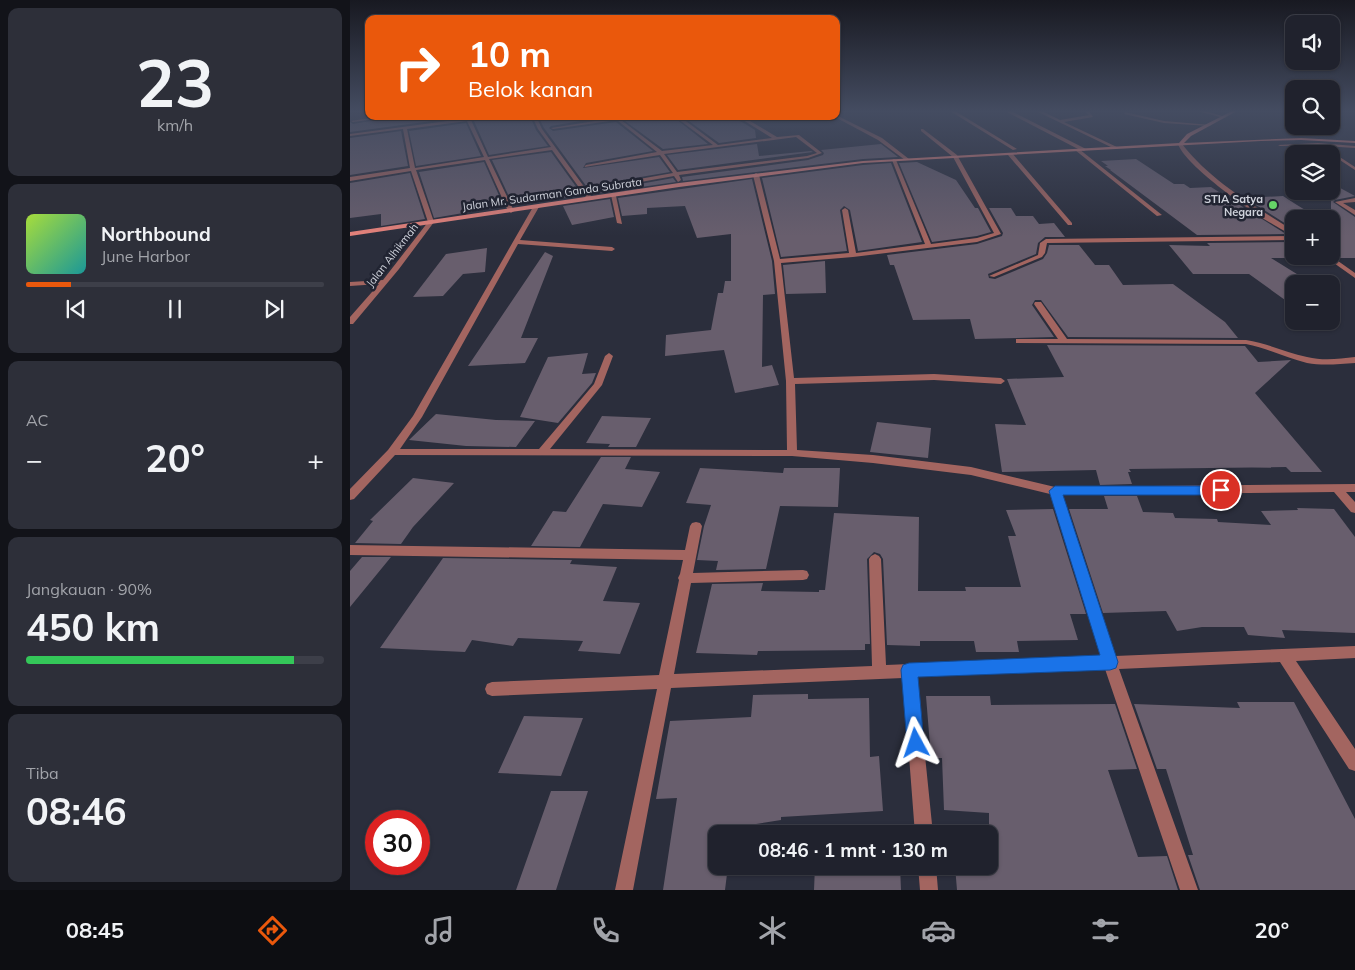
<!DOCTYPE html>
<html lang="id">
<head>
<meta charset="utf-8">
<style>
  body { margin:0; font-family:Mulish,sans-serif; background:#2d2f39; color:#f1f3f6; height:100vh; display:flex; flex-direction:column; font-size:19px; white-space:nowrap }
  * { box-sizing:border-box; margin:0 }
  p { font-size:16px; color:#a2a4aa }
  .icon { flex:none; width:28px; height:28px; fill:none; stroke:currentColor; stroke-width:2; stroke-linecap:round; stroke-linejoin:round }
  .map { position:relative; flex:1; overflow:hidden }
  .side { display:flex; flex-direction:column; gap:8px; padding:8px; background:#121319; width:350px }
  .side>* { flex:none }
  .hud { position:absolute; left:15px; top:15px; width:475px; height:105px; border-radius:10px; box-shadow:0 1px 4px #0004,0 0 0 1px #3d3f49; background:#ea580c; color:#fff; overflow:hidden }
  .fabs { position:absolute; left:935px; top:15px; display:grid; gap:10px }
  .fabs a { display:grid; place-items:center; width:55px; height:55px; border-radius:10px; background:#20222d; box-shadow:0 1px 4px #0004,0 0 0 1px #3d3f49; font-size:25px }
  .speed { position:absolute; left:15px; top:810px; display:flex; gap:10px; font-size:25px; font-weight:700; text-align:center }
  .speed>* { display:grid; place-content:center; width:65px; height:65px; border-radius:50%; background:#20222d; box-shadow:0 1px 4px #0004,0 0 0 1px #3d3f49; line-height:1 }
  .speed .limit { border:8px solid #d22; background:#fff; color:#111 }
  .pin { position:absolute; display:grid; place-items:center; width:42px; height:42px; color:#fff; margin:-21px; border:2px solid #fff; border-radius:50%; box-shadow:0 1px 5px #0007 }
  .me { position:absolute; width:55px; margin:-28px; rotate:355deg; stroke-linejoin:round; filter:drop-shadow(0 0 4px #0008) }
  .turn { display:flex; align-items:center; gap:18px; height:105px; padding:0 20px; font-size:22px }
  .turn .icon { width:65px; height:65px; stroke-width:2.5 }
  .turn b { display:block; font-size:35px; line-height:42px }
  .big { font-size:38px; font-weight:700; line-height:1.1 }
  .side .card { flex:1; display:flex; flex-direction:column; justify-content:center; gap:8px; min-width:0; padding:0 18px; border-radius:10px; background:#2d2f39 }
  .side .dial { align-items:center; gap:0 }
  .dial b { font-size:65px; line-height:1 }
  .song { display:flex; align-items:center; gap:15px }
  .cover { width:60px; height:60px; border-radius:8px; background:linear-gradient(135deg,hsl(80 70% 55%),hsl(180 70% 35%)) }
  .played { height:5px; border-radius:2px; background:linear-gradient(90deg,#ea580c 15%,#3d3f49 15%) }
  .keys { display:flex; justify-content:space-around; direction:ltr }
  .heat { display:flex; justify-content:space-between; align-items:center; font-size:28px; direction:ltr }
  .charge { height:8px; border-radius:4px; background:linear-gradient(90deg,#34c759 90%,#3d3f49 0) }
  .trip { position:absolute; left:358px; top:825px; width:290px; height:50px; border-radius:10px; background:#20222d; box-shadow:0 1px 4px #0004,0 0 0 1px #3d3f49; font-weight:700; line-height:50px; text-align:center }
  .tabs { display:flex; height:80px; justify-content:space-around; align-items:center; background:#0d0e12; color:#a2a4aa }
  .tabs .icon { width:35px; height:35px }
  .tabs .current { color:#ea580c }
  .tabs b { font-size:22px; color:#f1f3f6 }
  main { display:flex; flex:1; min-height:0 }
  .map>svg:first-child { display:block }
  .building { fill:#685e6d }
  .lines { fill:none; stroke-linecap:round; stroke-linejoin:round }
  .street { fill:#a36560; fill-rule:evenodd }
  .secondary { fill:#e5827b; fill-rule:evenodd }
  .route { fill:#1a73e8; stroke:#114b97 }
  .poi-dot { fill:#66d467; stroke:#212432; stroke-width:2 }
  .labels { text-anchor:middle; stroke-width:5; stroke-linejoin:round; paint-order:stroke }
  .far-street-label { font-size:11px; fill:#cfd2db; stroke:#212432 }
  .far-poi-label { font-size:11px; font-weight:bold; fill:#cfd2db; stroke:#212432; text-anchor:end }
</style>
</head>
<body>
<main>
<section class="side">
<div class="card dial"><b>23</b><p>km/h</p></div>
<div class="card">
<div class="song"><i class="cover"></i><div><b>Northbound</b><p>June Harbor</p></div></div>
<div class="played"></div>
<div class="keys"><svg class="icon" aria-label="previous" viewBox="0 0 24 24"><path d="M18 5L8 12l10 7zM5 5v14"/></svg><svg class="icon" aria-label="pause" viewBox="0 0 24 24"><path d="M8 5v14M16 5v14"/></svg><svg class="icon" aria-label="next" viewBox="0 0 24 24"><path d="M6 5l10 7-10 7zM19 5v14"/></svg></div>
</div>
<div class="card"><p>AC</p>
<div class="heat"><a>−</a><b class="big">20°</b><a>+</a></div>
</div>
<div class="card"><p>Jangkauan · 90%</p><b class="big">450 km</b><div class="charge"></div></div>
<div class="card"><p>Tiba</p><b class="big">08:46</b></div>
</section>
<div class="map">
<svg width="1005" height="890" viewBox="0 0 1005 890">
  <rect width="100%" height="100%" fill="#2b2e3c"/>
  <path class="building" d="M 50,116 L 119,116 L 0,132 L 0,122 L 3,124 Z
    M 150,116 L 180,116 L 186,130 L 198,146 L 139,155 L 124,121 Z
    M 188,116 L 260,116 L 201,126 L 199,128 L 203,131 L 266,122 L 303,151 L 236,163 L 233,168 L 309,157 L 320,172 L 261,182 L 258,185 L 262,189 L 323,178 L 326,182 L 242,194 L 194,128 Z
    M 293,116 L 322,116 L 358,144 L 313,149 L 275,121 Z
    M 332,116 L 374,116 L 392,122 L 405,130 L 406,138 L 369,143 Z
    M 116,123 L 131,156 L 66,166 L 59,131 Z
    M 51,131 L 58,166 L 0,175 L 0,138 Z
    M 407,144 L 409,156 L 461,151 L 463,152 L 328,170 L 317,155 Z
    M 531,144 L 548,157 L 513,159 L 333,181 L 332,177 L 458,160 L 473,155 L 474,153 L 471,150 Z
    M 201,152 L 232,195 L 196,200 L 193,195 L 161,201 L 142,160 Z
    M 786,159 L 824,184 L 834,184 L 840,188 L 861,187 L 936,234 L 847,235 L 760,170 L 761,170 L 755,166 L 758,166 L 751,161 Z
    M 134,162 L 152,202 L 146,203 L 148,207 L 84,218 L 69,172 Z
    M 567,162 L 606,180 L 625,208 L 628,208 L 641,232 L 627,236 L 582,242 L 549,163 Z
    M 541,163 L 572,242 L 508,251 L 500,210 L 494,206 L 490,210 L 497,251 L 431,257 L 412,178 L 513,165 Z
    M 60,173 L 75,219 L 31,226 L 31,214 L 0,218 L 0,183 Z
    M 402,179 L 422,261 L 425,294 L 413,295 L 412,367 L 422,365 L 429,385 L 385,393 L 374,350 L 315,356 L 316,335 L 361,330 L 368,293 L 373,293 L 375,281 L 381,281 L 381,234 L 347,238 L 335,206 L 297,208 L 297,214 L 272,216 L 268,198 Z
    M 981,183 L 1005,196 L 985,200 L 983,202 L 1005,217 L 1005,258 L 987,258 L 981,254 Z
    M 933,196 L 947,205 L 970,219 L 944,219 L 944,229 L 895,198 Z
    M 260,199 L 264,217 L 222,225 L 213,206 Z
    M 639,208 L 661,208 L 666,216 L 683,216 L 689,224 L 704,223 L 715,237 L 695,237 L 688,243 L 686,254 L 638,274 L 639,278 L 645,279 L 693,259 L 697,253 L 699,245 L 729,245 L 745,265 L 759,265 L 773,285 L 823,284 L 875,322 L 888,338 L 718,337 L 691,300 L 685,300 L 682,305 L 704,337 L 625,339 L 620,319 L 563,320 L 544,265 L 540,265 L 537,255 L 627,244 L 652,236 L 653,233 Z
    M 944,242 L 944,256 L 973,258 L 921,258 L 963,284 L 944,284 L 944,305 L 942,305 L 899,274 L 843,274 L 819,245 L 860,246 L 857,243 Z
    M 137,248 L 135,272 L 113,274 L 93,296 L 63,297 L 96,254 Z
    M 195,252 L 203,256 L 171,338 L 188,338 L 175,363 L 118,366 Z
    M 475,261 L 476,293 L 436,294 L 433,265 Z
    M 697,345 L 895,346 L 908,362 L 941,360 L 905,393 L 972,472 L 941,472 L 936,467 L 779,469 L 781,472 L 778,472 L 782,484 L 750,485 L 746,470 L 652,472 L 645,424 L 676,425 L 657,379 L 714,377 Z
    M 238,353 L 232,374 L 246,373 L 242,383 L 208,423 L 170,417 L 198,357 Z
    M 86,414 L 146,420 L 185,421 L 166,447 L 116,446 L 59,440 Z
    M 252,416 L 301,418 L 286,447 L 258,447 L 260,444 L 236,443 Z
    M 527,422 L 581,428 L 578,458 L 520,452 Z
    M 251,457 L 281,457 L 275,469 L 310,472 L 292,507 L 253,504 L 230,547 L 181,546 L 203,511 L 216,512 Z
    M 350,468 L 433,473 L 434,468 L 490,468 L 488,507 L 430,506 L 416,569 L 366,570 L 368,561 L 347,560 L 354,526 L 361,505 L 336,503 Z
    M 63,478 L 104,483 L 63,527 L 51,544 L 5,543 L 23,521 L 20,520 Z
    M 754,496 L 787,496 L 793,512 L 823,513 L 825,518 L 867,519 L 868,522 L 921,525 L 911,511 L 948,510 L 947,508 L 984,509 L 1005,537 L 1005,633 L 932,630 L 935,638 L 898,635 L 894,627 L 852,627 L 827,631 L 816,611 L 753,613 L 719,509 L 758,509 Z
    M 703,509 L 736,614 L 720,614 L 728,640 L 667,641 L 669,652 L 626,652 L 624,641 L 570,641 L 570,646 L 537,645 L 533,559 L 530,554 L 524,552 L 517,559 L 520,644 L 515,644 L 515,650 L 408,651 L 407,655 L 346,653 L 362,584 L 413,583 L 411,591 L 469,592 L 469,590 L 475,590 L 484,513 L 569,517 L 568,591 L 616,591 L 615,587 L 671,587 L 658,536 L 666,536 L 656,510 Z
    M 12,557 L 41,557 L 0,607 L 0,571 Z
    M 93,558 L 222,560 L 220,564 L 267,567 L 253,601 L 290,603 L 270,654 L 228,651 L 233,641 L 168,638 L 163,646 L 122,640 L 115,652 L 30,648 Z
    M 458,694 L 458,699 L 519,698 L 520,757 L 529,756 L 533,811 L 431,817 L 431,820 L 381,828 L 381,834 L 366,834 L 366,866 L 378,866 L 375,890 L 313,890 L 327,798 L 306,799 L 320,721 L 401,717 L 403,695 Z
    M 576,696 L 640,696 L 641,705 L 765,704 L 787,769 L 758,770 L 788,857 L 817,856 L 828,890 L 607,890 L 605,866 L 639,866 L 639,813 L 594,810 L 592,758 L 581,758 Z
    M 887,702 L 944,702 L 1005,819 L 1005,890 L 850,890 L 838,855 L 843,855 L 816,769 L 807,769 L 784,704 L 890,708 Z
    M 174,716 L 233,718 L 211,776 L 148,773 Z
    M 201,791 L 238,791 L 206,890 L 166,890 Z
    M 465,866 L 550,866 L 551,890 L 464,890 Z"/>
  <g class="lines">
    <path class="street" d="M 600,111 L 605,111 L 667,149 L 663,150 Z
      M 655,111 L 661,111 L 736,149 L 734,151 L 729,149 L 812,215 L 807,216 L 725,150 L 728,149 Z
      M 686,111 L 692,111 L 710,120 L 739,115 L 735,111 L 739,111 L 743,117 L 714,122 L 769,148 L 765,149 Z
      M 847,111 L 855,111 L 876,117 L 874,118 Z
      M 775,112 L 814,121 L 861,125 L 859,126 L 814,123 L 774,114 Z
      M 486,115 L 532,138 L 559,159 L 555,160 L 528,140 L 485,117 Z
      M 34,116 L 48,116 L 3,122 L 1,121 Z
      M 135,116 L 148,116 L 121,120 L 138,157 L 201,147 L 188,129 L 182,116 L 186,116 L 192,129 L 243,199 L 238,200 L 202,150 L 139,159 L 164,211 L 161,213 L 158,211 L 135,160 L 66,170 L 84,222 L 49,269 L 3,324 L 0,324 L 0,317 L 29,284 L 0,286 L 0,282 L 33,280 L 78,222 L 61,171 L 0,181 L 0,177 L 60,168 L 53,129 L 0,136 L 0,134 ZM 117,121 L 134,157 L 65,168 L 57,129 Z
      M 262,116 L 268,118 L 291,116 L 271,120 L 312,151 L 363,145 L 324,116 L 329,116 L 368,145 L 422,138 L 393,120 L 376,116 L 395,118 L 427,137 L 449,135 L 472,153 L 458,158 L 329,175 L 331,180 L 328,182 L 324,176 L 263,187 L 260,185 L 261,184 L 323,173 L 310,155 L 234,167 L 236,165 L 307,152 L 267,120 L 203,129 L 201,128 L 264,118 ZM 446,137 L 467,153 L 457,156 L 327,172 L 314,154 Z
      M 571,129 L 573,129 L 607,155 L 651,234 L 627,242 L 503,257 L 431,263 L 444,378 L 584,374 L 651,378 L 655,381 L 651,384 L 584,380 L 445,384 L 447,450 L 523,455 L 621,467 L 705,487 L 1005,484 L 1005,492 L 996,492 L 1005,502 L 1005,513 L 1001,512 L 984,492 L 712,495 L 765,656 L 1005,646 L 1005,658 L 946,661 L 1005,749 L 1005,771 L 999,769 L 930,662 L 769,669 L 848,890 L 830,890 L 755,669 L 567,677 L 583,834 L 565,834 L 553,678 L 321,688 L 283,890 L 265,890 L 307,689 L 142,696 L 137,694 L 135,689 L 137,684 L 142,682 L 309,675 L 329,580 L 328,578 L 330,574 L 333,560 L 0,555 L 0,545 L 335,550 L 340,526 L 342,523 L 346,522 L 350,523 L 352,526 L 343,573 L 453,570 L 457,571 L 459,575 L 457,579 L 453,580 L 341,583 L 324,674 L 522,666 L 519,559 L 521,556 L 525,554 L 529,556 L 531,559 L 536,665 L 751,656 L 700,494 L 621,475 L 523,463 L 442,456 L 45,455 L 4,499 L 0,500 L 0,489 L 38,450 L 63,416 L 183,207 L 186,205 L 189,207 L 170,240 L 262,247 L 265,249 L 262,251 L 168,244 L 72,417 L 50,449 L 189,449 L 244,384 L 255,356 L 259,353 L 263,356 L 252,385 L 200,449 L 437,450 L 436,381 L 424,261 L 403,175 L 406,173 L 409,175 L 430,259 L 499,253 L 492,210 L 495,208 L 498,210 L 506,253 L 575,244 L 542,160 L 544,159 L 546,160 L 581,244 L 627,238 L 644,233 L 603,157 L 571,131 Z
      M 968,143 L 1005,146 L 1005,148 L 973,146 L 1005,167 L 1005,170 L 967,145 L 930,146 L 928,145 Z
      M 828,144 L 832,144 C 862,182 903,205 944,231 L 944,236 C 919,225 836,168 828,144 Z
      M 658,153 L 662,153 L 722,223 L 722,225 L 718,225 L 658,155 Z
      M 261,195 L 266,196 L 272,224 L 267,223 Z
      M 1005,198 L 1005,202 L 993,203 L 1005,210 L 1005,215 L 985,202 Z
      M 944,236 L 944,240 L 697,243 L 695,253 L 692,257 L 644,277 L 639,276 L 688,255 L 690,243 L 696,239 Z
      M 974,256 L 981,256 L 1005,273 L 1005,278 Z
      M 685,302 L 691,302 L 717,339 L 896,340 C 917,343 936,353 957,357 C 973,361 989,359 1005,357 L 1005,363 C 989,364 973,366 957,363 C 936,358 917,348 896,344 L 666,343 L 666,339 L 708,339 L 684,304 Z
      M 568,866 L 586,866 L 588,890 L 570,890 Z"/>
    <path class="secondary" d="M 882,111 L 887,111 L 841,136 L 834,143 L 951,138 L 1005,141 L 1005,143 L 951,140 L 911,141 L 513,163 L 329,187 L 0,236 L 0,232 L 329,183 L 513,161 L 829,143 L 837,134 Z"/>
  </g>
  <linearGradient id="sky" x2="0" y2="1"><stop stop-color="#181921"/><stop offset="0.47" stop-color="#444c61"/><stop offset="1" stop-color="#444c61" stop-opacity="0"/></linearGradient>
  <rect width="1005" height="236" fill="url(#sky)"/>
  <path class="route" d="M 705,486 L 871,486 L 877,490 L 871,495 L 713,495 L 768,662 L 766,668 L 760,670 L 568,677 L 574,743 L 572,749 L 566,752 L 559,749 L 557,743 L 551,670 L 553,665 L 559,663 L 750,655 L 699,491 Z"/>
  <circle class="poi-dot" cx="923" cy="205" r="5"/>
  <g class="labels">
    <g class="far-street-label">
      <text transform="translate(202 194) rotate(-8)" y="4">Jalan Mr. Sudarman Ganda Subrata</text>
      <text transform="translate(42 255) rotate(-52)" y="4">Jalan Alhikmah</text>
    </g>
    <g class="far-poi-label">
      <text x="913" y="203">STIA Satya<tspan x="913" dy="13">Negara</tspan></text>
    </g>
  </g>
</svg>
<div class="fabs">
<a><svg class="icon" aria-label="sound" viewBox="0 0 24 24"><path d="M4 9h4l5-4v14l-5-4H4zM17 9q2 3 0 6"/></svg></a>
<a><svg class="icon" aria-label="search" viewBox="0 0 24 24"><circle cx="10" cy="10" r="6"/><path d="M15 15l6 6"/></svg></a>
<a><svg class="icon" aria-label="layers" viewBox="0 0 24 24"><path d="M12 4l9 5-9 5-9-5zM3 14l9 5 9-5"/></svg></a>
<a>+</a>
<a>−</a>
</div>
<div class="speed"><div class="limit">30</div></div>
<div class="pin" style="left:871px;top:490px;background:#d93025"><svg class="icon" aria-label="arrive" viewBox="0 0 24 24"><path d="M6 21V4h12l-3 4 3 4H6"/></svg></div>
<svg class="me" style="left:566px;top:743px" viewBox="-20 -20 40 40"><path d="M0-17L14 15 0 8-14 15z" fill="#1a73e8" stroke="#fff" stroke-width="4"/></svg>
<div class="trip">08:46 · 1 mnt · 130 m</div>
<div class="hud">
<div class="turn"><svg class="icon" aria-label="right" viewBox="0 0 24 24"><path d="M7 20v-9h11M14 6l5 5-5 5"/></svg><div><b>10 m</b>Belok kanan</div></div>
</div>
</div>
</main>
<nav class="tabs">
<b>08:45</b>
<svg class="icon current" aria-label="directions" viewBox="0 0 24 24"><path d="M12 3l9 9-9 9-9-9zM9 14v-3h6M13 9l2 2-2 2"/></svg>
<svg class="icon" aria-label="music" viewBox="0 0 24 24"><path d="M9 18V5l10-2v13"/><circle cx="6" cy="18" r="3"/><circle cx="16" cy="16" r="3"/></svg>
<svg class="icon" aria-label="phone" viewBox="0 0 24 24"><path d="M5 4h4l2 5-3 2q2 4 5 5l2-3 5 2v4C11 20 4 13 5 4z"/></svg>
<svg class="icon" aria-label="climate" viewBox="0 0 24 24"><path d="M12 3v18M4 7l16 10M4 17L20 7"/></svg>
<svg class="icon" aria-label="car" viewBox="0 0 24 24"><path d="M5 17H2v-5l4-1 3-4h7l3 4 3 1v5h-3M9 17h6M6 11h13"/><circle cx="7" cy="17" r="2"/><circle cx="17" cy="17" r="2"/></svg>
<svg class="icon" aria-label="filters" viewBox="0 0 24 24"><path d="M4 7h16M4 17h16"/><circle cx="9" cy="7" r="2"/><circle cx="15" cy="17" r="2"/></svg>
<b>20°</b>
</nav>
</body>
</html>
